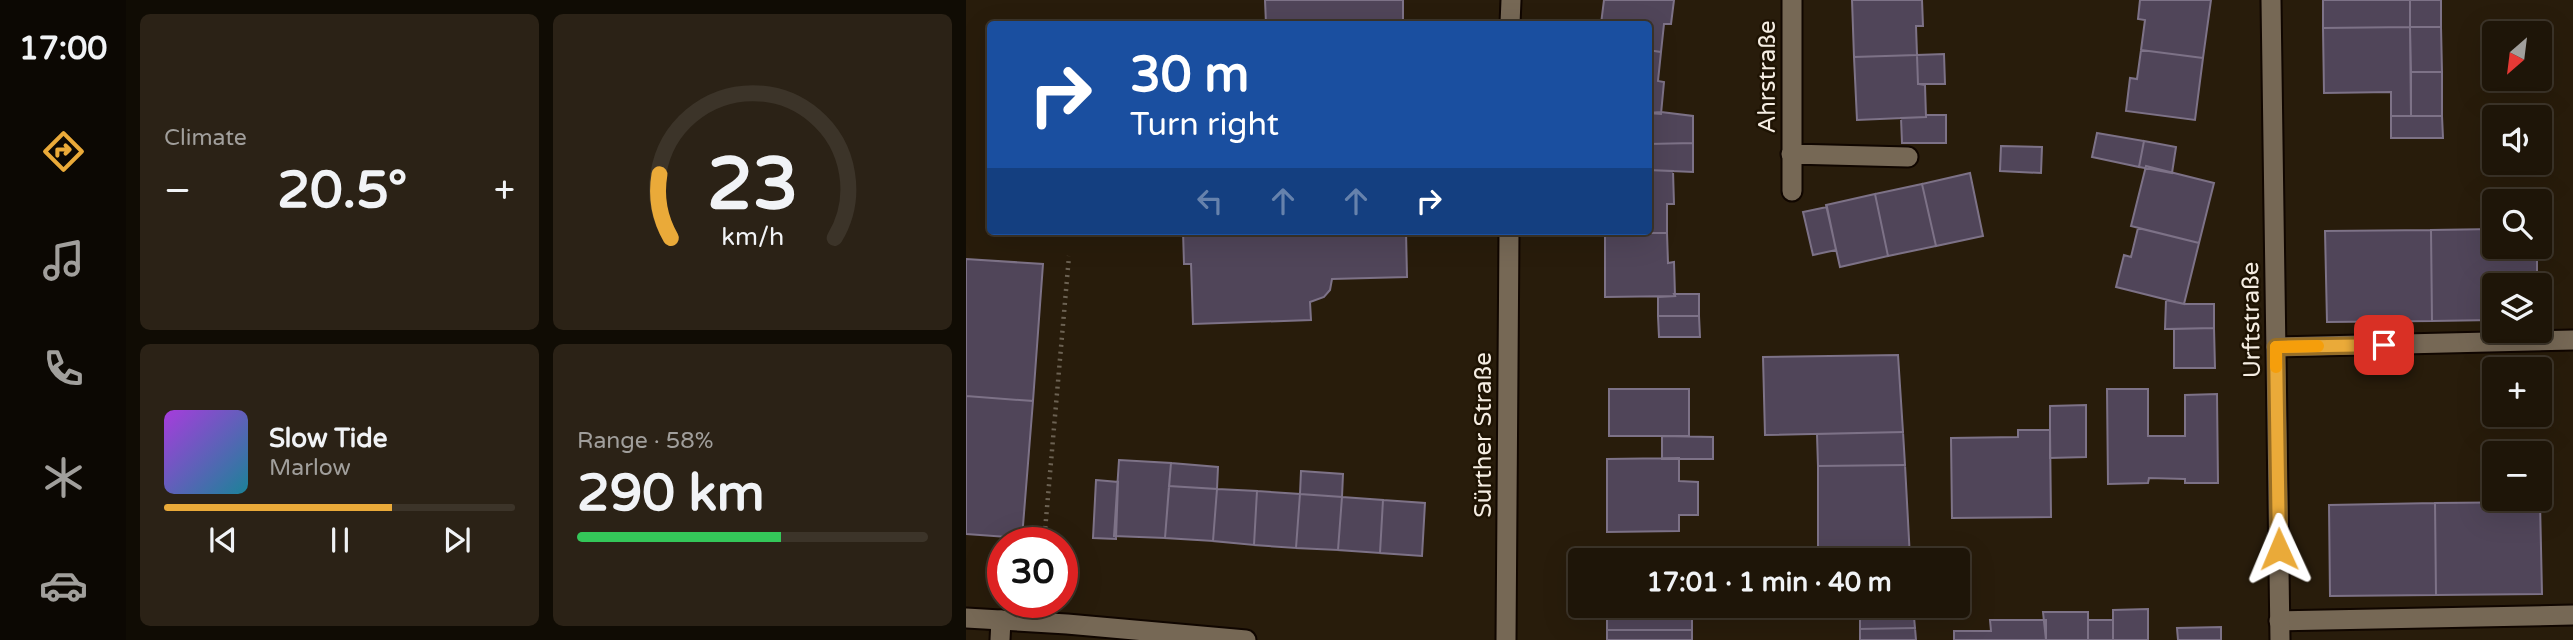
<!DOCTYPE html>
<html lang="en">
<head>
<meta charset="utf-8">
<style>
  body { margin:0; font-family:"Varela Round",sans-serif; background:#2b2216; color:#f1f3f6; height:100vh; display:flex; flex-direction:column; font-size:26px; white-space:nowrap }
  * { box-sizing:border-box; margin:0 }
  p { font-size:23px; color:#a19f9c }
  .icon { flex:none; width:38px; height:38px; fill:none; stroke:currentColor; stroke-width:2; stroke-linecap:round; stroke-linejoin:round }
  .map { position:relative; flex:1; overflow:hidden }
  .side { display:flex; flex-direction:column; gap:14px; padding:14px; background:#100c04; width:840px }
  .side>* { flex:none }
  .guide { position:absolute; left:21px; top:21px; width:665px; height:214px; border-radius:7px; box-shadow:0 7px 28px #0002,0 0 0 2px #3c3429; background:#1a4fa0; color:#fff; overflow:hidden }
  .needle { width:46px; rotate:208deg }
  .tools { position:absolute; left:1516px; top:21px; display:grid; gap:14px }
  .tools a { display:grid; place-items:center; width:70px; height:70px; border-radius:7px; background:#1e1508; box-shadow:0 7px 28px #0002,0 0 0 2px #3c3429; font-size:35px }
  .speed { position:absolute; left:21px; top:527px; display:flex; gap:14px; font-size:35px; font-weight:700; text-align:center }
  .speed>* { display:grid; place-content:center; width:91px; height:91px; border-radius:50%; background:#1e1508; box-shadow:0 7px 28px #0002,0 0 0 2px #3c3429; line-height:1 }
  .speed .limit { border:10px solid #d22; background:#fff; color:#111 }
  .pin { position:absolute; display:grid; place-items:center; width:60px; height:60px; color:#fff; margin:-30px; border-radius:14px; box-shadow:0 4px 10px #0006 }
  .me { position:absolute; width:77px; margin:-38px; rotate:359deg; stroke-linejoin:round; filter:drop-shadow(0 0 5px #0008) }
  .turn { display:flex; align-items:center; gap:24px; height:147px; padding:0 28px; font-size:32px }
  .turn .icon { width:91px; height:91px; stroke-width:2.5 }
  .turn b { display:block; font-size:49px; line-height:60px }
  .lanes { display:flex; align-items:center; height:66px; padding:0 28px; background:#0003; justify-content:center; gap:35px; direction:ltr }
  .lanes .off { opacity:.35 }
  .big { font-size:52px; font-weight:700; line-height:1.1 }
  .side .tile { flex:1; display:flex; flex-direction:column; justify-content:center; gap:10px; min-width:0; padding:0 24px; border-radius:10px; background:#2b2216 }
  .side .dial { align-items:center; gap:0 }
  .dial svg { height:182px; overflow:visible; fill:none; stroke:#3c3429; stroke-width:7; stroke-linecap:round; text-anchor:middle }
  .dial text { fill:#f1f3f6; stroke:none }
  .song { display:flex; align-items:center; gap:21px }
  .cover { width:84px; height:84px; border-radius:10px; background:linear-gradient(135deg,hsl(280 70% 55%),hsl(190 70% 35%)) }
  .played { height:7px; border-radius:4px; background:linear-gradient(90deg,#eaaa39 65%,#3c3429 65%) }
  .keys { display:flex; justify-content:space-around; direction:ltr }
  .heat { display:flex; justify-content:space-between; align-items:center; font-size:38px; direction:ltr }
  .charge { height:10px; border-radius:5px; background:linear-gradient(90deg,#34c759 58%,#3c3429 0) }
  .side .tiles { flex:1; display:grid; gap:14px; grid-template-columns:repeat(2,1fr) }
  .trip { position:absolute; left:602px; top:548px; width:402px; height:70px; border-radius:7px; background:#1e1508; box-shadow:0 7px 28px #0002,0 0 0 2px #3c3429; font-weight:700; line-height:70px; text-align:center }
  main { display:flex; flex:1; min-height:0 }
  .tabs { display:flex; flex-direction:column; width:126px; justify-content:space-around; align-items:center; background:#0c0803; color:#a19f9c }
  .tabs .icon { width:49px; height:49px }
  .tabs .selected { color:#eaaa39 }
  .tabs b { font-size:32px; color:#f1f3f6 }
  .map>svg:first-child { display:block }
  .building { fill:#504559; stroke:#7d7287; stroke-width:2 }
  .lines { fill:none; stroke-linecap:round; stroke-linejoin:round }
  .service-casing { stroke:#100600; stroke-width:23 }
  .minor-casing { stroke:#100600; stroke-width:23 }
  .tertiary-casing { stroke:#100600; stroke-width:23 }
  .path { stroke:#6c6253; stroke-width:4.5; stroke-dasharray:2 5; stroke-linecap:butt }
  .service { stroke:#766855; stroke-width:19 }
  .minor { stroke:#766855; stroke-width:19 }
  .tertiary { stroke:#766855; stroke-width:19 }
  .route-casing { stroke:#986e25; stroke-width:18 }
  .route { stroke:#eaaa39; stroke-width:12 }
  .slow { stroke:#f59e0b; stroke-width:12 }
  .labels { text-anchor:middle; stroke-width:5; stroke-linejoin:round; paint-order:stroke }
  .street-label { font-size:24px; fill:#f5ede2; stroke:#1e1303 }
</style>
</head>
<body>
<main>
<nav class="tabs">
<b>17:00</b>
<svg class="icon selected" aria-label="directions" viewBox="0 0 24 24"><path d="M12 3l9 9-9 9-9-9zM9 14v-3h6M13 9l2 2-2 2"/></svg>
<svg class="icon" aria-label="music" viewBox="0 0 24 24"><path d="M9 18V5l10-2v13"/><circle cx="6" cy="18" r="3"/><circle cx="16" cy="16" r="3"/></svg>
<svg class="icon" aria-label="phone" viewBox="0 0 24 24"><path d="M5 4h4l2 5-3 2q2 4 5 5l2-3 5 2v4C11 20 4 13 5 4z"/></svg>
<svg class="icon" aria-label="climate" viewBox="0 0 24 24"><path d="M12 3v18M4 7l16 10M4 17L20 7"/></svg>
<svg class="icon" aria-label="car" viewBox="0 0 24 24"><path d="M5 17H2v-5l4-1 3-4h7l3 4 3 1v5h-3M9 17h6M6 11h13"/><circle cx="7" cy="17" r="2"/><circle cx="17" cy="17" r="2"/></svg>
</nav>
<section class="side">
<div class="tiles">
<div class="tile"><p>Climate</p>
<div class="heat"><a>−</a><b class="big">20.5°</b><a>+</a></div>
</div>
<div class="tile dial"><svg viewBox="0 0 100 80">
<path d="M14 69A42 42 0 1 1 86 69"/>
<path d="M14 69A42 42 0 0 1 9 41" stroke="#eaaa39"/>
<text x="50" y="56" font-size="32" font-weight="700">23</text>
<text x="50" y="72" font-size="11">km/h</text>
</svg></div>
<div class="tile">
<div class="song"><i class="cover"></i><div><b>Slow Tide</b><p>Marlow</p></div></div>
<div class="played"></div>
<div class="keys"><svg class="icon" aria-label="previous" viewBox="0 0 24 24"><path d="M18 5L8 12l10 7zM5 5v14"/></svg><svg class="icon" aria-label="pause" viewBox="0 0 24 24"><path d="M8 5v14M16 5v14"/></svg><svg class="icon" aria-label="next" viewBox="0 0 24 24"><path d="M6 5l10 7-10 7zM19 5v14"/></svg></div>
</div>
<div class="tile"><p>Range · 58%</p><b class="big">290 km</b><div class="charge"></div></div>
</div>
</section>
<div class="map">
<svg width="1607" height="640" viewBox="0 0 1607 640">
  <rect width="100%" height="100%" fill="#281c0b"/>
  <path class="building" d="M 299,0 L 437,0 L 437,24 L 300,24 Z
    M 638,0 L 708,0 L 705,24 L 698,24 L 695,52 L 682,50 L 682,24 L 635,24 Z
    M 886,0 L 956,0 L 957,26 L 950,26 L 951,55 L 888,57 Z
    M 1174,0 L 1245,0 L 1237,58 L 1175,50 L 1179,20 L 1172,19 Z
    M 1357,0 L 1444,0 L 1444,27 L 1357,28 Z
    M 1444,0 L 1475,0 L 1475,27 L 1444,27 Z
    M 1444,27 L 1475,27 L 1476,72 L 1445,72 Z
    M 1444,27 L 1445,116 L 1425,116 L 1425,92 L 1358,93 L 1357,28 Z
    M 682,50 L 695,52 L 692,81 L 698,82 L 695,114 L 682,113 Z
    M 1175,50 L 1237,58 L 1229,120 L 1160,111 L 1164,78 L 1171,79 Z
    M 978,54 L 979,84 L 952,84 L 951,55 Z
    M 951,55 L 952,84 L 959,85 L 960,117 L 891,120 L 888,57 Z
    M 1445,72 L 1476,72 L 1476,116 L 1445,116 Z
    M 695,112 L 727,116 L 727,143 L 682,144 L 682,113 Z
    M 960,115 L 980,115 L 980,143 L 936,143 L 935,118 L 960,117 Z
    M 1425,116 L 1476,116 L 1477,138 L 1425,138 Z
    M 1131,133 L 1178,141 L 1173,167 L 1126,157 Z
    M 1178,141 L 1210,147 L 1206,173 L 1173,167 Z
    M 727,143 L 727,172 L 682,170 L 682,144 Z
    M 1035,146 L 1076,147 L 1075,173 L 1034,171 Z
    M 1180,166 L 1248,183 L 1233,243 L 1165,226 Z
    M 682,170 L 707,171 L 708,204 L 701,204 L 701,233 L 639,233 L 639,231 L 682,231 Z
    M 1004,173 L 1017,236 L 970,246 L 956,184 Z
    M 956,184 L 970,246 L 922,256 L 909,194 Z
    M 909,194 L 922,256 L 874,267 L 860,205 Z
    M 861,207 L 870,250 L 847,255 L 837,212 Z
    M 1172,228 L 1233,243 L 1218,304 L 1150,287 L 1158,255 L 1165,257 Z
    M 1528,229 L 1528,247 L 1571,247 L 1571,285 L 1528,285 L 1528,320 L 1466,321 L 1465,230 Z
    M 1465,230 L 1466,321 L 1361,322 L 1359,231 Z
    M 217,231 L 440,231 L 441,277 L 366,279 L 364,290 L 358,297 L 344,302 L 345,320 L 227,324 L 225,264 L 218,264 Z
    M 639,233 L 701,233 L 702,263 L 708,262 L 709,296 L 639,297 Z
    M 0,259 L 77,264 L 67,401 L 0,396 Z
    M 708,294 L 733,294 L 733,316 L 692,316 L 692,297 L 709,296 Z
    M 1200,300 L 1218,304 L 1248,304 L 1248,328 L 1199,329 Z
    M 692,316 L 733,316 L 734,337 L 693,337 Z
    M 1248,328 L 1249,368 L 1208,368 L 1208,329 Z
    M 932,355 L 937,432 L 799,435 L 797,357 Z
    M 643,389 L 723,389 L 723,436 L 643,436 Z
    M 1141,389 L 1182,389 L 1182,436 L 1219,436 L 1219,395 L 1251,394 L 1252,483 L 1219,483 L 1219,479 L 1183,478 L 1182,483 L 1142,484 Z
    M 0,396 L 67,401 L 56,538 L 0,534 Z
    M 1120,405 L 1120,457 L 1084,458 L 1084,406 Z
    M 1052,430 L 1084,430 L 1085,517 L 986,518 L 985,438 L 1052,437 Z
    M 937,432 L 939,465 L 852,466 L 851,434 Z
    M 696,436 L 747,437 L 747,459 L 696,459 Z
    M 713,458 L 713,481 L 732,482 L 732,515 L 713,515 L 713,531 L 641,532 L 641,459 Z
    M 153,460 L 205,463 L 199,538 L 148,536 Z
    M 205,463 L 252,467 L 251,489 L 203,486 Z
    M 939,465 L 944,558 L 852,559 L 852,466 Z
    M 335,471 L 377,474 L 376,497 L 334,494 Z
    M 130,480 L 152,482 L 150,539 L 127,538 Z
    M 203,486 L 251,489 L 247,541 L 199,538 Z
    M 251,489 L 291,491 L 288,545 L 247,541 Z
    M 291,491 L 334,494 L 330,548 L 288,545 Z
    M 334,494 L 376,497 L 372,550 L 330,548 Z
    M 376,497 L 417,500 L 414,553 L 372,550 Z
    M 417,500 L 459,503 L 456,556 L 414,553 Z
    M 1574,502 L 1576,594 L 1470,595 L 1469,503 Z
    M 1469,503 L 1470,595 L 1364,596 L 1363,505 Z
    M 894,558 L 944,558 L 944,560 L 894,560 Z
    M 641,606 L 726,606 L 726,630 L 641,630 Z
    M 894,606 L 947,606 L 949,628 L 894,629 Z
    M 1182,609 L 1182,640 L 1147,640 L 1147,610 Z
    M 1077,612 L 1122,612 L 1122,640 L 1080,640 Z
    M 1024,620 L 1080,620 L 1080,640 L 988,640 L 988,631 L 1025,631 Z
    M 1122,620 L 1147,620 L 1147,640 L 1122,640 Z
    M 1255,627 L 1255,640 L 1212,640 L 1211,628 Z
    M 949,628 L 950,640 L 894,640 L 894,629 Z
    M 641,630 L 726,630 L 726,640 L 641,640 Z"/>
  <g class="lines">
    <g class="service-casing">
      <path id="service" d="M 826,0 L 826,191
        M 825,154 L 942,157
        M 1310,347 L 1607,340
        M 1313,621 L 1607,615
        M 34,640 L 35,620"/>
    </g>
    <g class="minor-casing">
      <path id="minor" d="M 1305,0 L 1314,640
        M 0,618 L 101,624 L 280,640"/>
    </g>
    <g class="tertiary-casing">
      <path id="tertiary" d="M 544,24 L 545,0
        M 540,640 L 543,231"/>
    </g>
    <path class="path" d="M 78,542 L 103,256"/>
    <use href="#service" class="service"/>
    <use href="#minor" class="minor"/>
    <use href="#tertiary" class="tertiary"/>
  </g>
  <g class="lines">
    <g class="route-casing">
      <path id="route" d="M 1313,549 L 1310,347 L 1418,345"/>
    </g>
    <use href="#route" class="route"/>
    <path class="slow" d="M 1310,367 L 1310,347 L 1352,346"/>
  </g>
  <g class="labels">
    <g class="street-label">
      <text transform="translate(801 77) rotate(-90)" y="8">Ahrstraße</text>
      <text transform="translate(1285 320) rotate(-91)" y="8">Urftstraße</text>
      <text transform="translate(517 435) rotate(-90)" y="8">Sürther Straße</text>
    </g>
  </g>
</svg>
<div class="tools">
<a><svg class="needle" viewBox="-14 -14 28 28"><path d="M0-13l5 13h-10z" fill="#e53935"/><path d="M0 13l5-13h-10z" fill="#a19f9c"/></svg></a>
<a><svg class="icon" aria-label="sound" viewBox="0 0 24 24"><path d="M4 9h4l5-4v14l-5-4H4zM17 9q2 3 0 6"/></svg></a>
<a><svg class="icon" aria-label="search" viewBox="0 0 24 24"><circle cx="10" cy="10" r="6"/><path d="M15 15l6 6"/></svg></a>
<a><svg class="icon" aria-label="layers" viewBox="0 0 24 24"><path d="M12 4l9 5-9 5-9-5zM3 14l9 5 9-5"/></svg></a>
<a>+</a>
<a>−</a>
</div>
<div class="speed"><div class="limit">30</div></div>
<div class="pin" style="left:1418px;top:345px;background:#d93025"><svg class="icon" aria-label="arrive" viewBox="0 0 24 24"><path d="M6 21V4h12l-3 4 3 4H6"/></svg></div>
<svg class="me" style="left:1313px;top:549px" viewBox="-20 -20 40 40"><path d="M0-17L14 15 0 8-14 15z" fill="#eaaa39" stroke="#fff" stroke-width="4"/></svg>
<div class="trip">17:01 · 1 min · 40 m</div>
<div class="guide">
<div class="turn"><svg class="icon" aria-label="right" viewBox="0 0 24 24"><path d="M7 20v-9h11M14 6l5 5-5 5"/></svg><div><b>30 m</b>Turn right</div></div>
<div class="lanes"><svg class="icon off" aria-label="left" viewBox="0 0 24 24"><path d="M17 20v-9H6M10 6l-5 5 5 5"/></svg><svg class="icon off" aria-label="ahead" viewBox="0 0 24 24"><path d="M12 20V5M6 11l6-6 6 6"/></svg><svg class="icon off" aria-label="ahead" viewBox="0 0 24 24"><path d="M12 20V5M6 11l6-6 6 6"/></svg><svg class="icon" aria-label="right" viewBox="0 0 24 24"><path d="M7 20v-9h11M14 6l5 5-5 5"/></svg></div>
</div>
</div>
</main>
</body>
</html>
